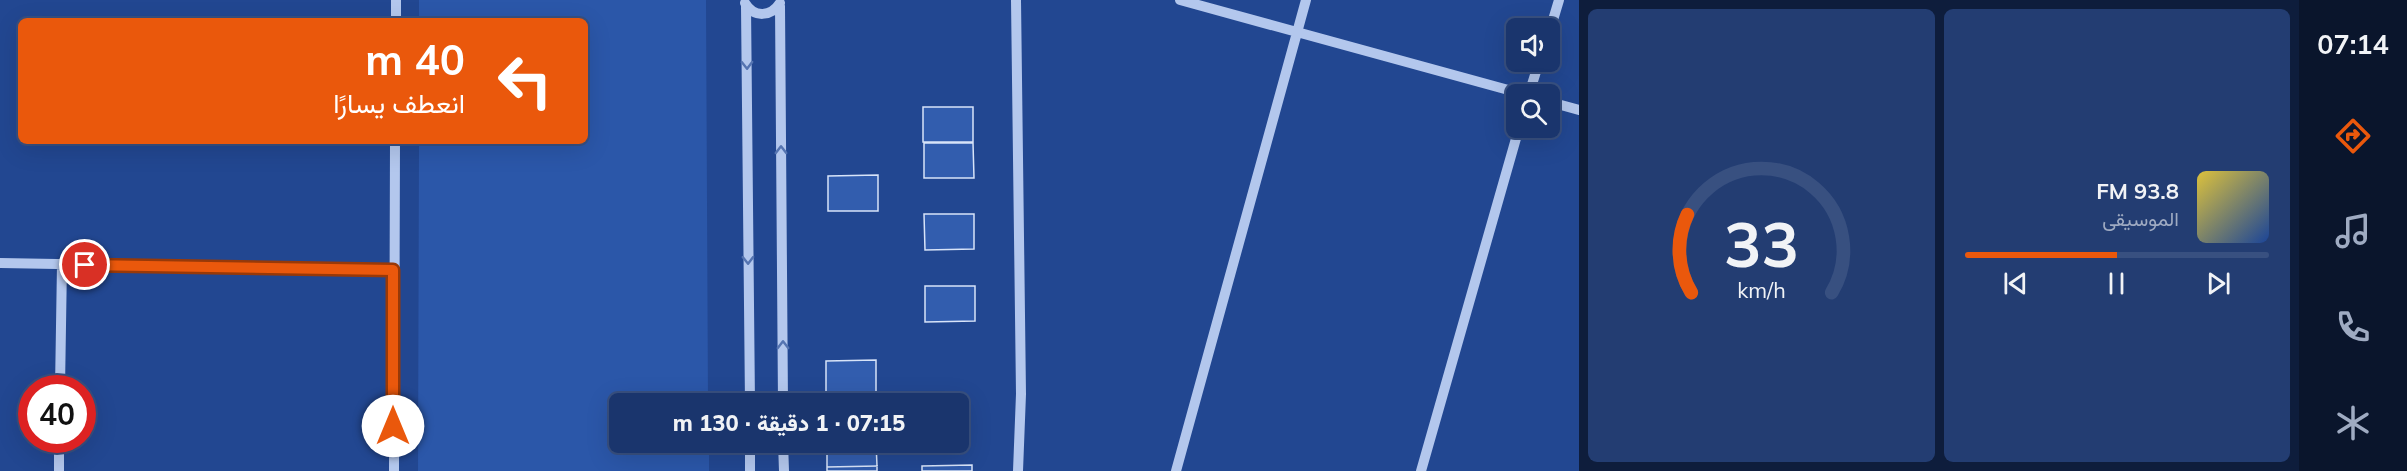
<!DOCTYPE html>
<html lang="ar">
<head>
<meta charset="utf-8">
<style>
  body { margin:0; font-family:Mulish,Vazirmatn,sans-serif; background:#233d72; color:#f1f3f6; direction:rtl; height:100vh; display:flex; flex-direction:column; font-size:22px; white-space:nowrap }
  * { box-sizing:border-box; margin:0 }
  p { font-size:20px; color:#9fabc2 }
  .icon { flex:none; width:33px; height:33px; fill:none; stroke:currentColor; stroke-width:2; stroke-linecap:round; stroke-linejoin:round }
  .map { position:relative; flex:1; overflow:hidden; direction:ltr }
  .side { display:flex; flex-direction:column; gap:9px; padding:9px; background:#0e1d3c; width:720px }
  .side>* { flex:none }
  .guide { position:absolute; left:18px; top:18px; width:570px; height:126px; border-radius:9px; box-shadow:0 6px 24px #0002,0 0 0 2px #385080; direction:rtl; background:#ea580c; color:#fff; overflow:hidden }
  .buttons { position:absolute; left:1506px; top:18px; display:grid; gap:12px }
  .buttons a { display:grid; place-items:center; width:54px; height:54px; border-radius:9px; background:#1a356d; box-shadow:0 6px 24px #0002,0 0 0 2px #385080; font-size:30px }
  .speed { position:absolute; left:18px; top:375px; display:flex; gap:12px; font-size:30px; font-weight:700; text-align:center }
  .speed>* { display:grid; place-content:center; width:78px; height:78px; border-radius:50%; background:#1a356d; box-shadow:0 6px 24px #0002,0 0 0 2px #385080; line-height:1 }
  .speed .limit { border:9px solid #d22; background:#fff; color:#111 }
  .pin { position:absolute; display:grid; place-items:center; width:51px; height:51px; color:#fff; margin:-26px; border:3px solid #fff; border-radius:50%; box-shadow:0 2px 6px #0007 }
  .me { position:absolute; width:66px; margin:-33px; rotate:0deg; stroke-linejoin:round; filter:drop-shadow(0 0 4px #0008) }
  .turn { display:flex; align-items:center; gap:21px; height:126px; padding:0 24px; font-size:27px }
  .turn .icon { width:78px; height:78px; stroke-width:2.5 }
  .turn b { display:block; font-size:42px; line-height:51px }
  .side .card { flex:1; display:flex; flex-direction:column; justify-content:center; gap:9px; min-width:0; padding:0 21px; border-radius:9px; background:#233d72 }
  .side .dial { align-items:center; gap:0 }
  .dial svg { height:156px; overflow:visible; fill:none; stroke:#385080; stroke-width:7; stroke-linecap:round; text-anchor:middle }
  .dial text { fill:#f1f3f6; stroke:none }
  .song { display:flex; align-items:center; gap:18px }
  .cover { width:72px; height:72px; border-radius:9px; background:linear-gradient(135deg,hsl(50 70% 55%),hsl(220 70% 35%)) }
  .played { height:6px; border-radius:3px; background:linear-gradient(90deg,#ea580c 50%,#385080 50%) }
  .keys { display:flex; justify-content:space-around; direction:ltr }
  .side .tiles { flex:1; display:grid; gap:9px; grid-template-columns:repeat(2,1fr) }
  .trip { position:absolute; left:609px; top:393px; width:360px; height:60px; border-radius:9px; background:#1a356d; box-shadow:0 6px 24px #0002,0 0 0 2px #385080; font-weight:800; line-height:60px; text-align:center; direction:rtl }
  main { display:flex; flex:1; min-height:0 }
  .dock { display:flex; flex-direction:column; width:108px; justify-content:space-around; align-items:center; background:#0a152c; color:#9fabc2 }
  .dock .icon { width:42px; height:42px }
  .dock .on { color:#ea580c }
  .dock b { font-size:27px; color:#f1f3f6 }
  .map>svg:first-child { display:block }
  .green { fill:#2b57a9 }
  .building { fill:#325dae; stroke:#d8e4f9; stroke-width:1.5 }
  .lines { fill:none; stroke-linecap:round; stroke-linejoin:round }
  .minor { stroke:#b3c7ed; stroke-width:10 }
  .oneway { stroke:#5574b1 }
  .route-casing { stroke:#983908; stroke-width:15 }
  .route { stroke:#ea580c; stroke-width:10 }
</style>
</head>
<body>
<main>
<nav class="dock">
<b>07:14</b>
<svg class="icon on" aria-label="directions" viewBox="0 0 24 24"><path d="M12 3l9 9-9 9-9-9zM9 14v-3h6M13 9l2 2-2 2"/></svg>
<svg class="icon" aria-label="music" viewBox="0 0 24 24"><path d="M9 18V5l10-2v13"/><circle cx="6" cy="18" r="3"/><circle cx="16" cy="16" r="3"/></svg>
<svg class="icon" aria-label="phone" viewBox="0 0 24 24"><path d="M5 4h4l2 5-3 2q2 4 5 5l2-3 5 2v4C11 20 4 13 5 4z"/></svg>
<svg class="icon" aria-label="climate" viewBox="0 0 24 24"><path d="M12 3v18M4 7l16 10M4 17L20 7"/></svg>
</nav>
<section class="side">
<div class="tiles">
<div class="card">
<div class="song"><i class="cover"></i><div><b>93.8 FM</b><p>الموسيقى</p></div></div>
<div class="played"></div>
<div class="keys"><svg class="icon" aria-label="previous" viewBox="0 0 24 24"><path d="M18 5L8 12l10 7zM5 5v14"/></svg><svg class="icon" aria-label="pause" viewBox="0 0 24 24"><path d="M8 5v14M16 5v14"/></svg><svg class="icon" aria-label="next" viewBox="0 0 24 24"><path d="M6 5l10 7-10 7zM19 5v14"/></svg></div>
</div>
<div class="card dial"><svg viewBox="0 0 100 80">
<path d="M14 69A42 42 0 1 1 86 69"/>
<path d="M14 69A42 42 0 0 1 12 29" stroke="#ea580c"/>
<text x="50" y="56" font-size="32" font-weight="700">33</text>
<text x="50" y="72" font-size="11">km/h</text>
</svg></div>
</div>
</section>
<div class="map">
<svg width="1579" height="471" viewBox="0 0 1579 471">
  <rect width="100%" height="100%" fill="#224791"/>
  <path class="green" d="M 419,0 L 706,0 L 708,403 L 620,404 L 620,442 L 709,443 L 709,471 L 418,471 L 419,141 L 585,141 L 585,21 L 419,21 Z"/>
  <path class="building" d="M 923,107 L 973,107 L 973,142 L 923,142 Z
    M 924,143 L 973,143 L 974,178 L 924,178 Z
    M 878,175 L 878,211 L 828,211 L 828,176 Z
    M 924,214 L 974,214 L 974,249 L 925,250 Z
    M 925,286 L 975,286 L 975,321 L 925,322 Z
    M 876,360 L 876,395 L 826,396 L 826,361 Z
    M 876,395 L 876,404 L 827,404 L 826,396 Z
    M 827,442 L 876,442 L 877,466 L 827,467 Z
    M 972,465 L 972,471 L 922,471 L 922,466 Z
    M 877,466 L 877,471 L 827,471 L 827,467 Z"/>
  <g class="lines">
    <path class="minor" d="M 1016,0 L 1021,394 L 1018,471
      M 1180,0 L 1523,94
      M 745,3 C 754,18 771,17 780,3
      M 746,6 L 750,404
      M 780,6 L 783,404
      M 396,21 L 396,0
      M 1550,30 L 1559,0
      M 1529,94 L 1539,62
      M 1550,102 L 1579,110
      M 0,263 L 393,270
      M 60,388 L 62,264
      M 750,442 L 750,471
      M 783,442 L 784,471
      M 59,471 L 59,440
      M 394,471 L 395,141
      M 1176,471 L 1306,0
      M 1421,471 L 1519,128"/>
  </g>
  <defs><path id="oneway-chevron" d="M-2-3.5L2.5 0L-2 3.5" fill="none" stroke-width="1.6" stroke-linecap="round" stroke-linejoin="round" transform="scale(1.5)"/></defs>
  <g class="oneway">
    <use href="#oneway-chevron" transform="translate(747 65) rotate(89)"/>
    <use href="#oneway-chevron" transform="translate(781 150) rotate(-90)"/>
    <use href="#oneway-chevron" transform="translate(748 260) rotate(89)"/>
    <use href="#oneway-chevron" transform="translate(783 345) rotate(-90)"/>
  </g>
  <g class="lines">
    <g class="route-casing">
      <path id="route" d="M 85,265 L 393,270 L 393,426"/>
    </g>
    <use href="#route" class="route"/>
  </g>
</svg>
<div class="buttons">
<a><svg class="icon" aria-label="sound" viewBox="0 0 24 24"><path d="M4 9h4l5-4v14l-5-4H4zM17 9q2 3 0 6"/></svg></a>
<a><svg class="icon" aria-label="search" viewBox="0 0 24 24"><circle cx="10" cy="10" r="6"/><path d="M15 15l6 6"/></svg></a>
</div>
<div class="speed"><div class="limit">40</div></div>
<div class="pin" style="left:85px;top:265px;background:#d93025"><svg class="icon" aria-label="arrive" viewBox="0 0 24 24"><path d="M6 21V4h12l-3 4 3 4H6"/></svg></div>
<svg class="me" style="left:393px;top:426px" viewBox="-20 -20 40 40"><circle r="19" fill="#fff"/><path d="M0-13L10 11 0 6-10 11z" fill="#ea580c"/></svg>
<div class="trip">07:15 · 1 دقيقة · 130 m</div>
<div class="guide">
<div class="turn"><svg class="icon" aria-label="left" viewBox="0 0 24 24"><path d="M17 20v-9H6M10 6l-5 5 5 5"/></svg><div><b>40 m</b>انعطف يسارًا</div></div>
</div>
</div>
</main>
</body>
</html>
